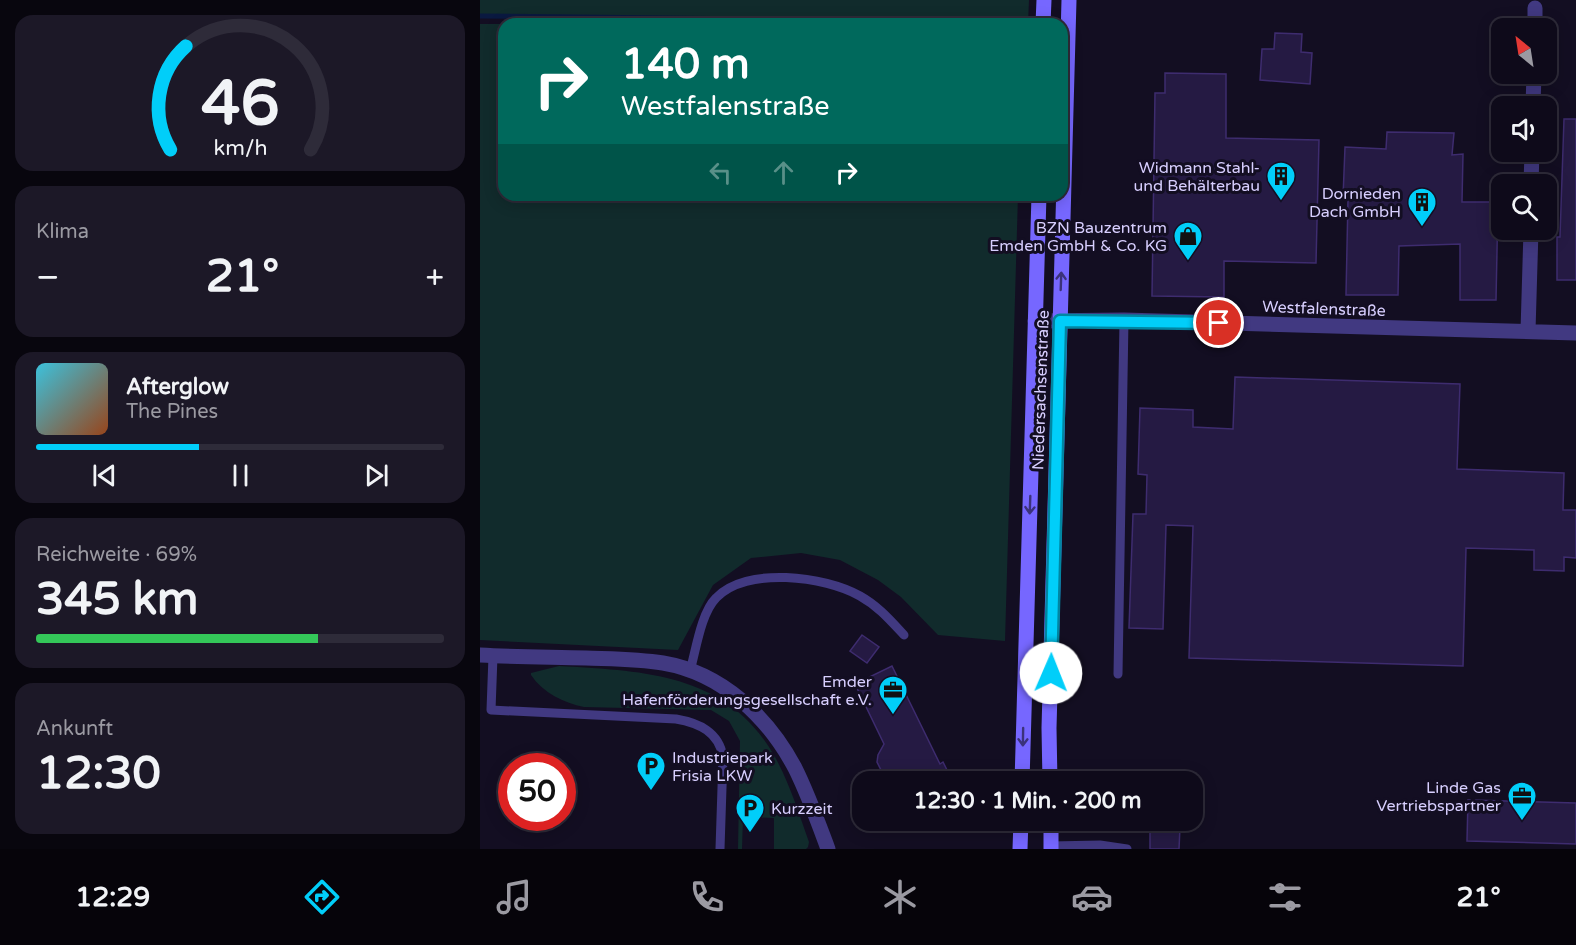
<!DOCTYPE html>
<html lang="de">
<head>
<meta charset="utf-8">
<style>
  body { margin:0; font-family:"Varela Round",sans-serif; background:#1c1827; color:#f1f3f6; height:100vh; display:flex; flex-direction:column; font-size:22px; white-space:nowrap }
  * { box-sizing:border-box; margin:0 }
  p { font-size:20px; color:#9b9aa2 }
  .icon { flex:none; width:33px; height:33px; fill:none; stroke:currentColor; stroke-width:2; stroke-linecap:round; stroke-linejoin:round }
  .map { position:relative; flex:1; overflow:hidden }
  .details { display:flex; flex-direction:column; gap:15px; padding:15px; background:#08060e; width:480px }
  .details>* { flex:none }
  .banner { position:absolute; left:18px; top:18px; width:570px; height:183px; border-radius:18px; box-shadow:0 3px 15px #0003,0 0 0 2px #2e2b39; background:#00695c; color:#fff; overflow:hidden }
  .needle { width:39px; rotate:330deg }
  .fabs { position:absolute; left:1011px; top:18px; display:grid; gap:12px }
  .fabs a { display:grid; place-items:center; width:66px; height:66px; border-radius:12px; background:#0e0a1a; box-shadow:0 3px 15px #0003,0 0 0 2px #2e2b39; font-size:30px }
  .speed { position:absolute; left:18px; top:753px; display:flex; gap:12px; font-size:30px; font-weight:700; text-align:center }
  .speed>* { display:grid; place-content:center; width:78px; height:78px; border-radius:50%; background:#0e0a1a; box-shadow:0 3px 15px #0003,0 0 0 2px #2e2b39; line-height:1 }
  .speed .limit { border:9px solid #d22; background:#fff; color:#111 }
  .pin { position:absolute; display:grid; place-items:center; width:51px; height:51px; color:#fff; margin:-26px; border:3px solid #fff; border-radius:50%; box-shadow:0 2px 6px #0007 }
  .me { position:absolute; width:66px; margin:-33px; rotate:1deg; stroke-linejoin:round; filter:drop-shadow(0 0 4px #0008) }
  .turn { display:flex; align-items:center; gap:21px; height:126px; padding:0 24px; font-size:27px }
  .turn .icon { width:78px; height:78px; stroke-width:2.5 }
  .turn b { display:block; font-size:42px; line-height:51px }
  .lanes { display:flex; align-items:center; height:57px; padding:0 24px; background:#0003; justify-content:center; gap:30px; direction:ltr }
  .lanes .off { opacity:.35 }
  .big { font-size:45px; font-weight:700; line-height:1.1 }
  .details .card { flex:1; display:flex; flex-direction:column; justify-content:center; gap:9px; min-width:0; padding:0 21px; border-radius:18px; background:#1c1827 }
  .details .dial { align-items:center; gap:0 }
  .dial svg { height:156px; overflow:visible; fill:none; stroke:#2e2b39; stroke-width:7; stroke-linecap:round; text-anchor:middle }
  .dial text { fill:#f1f3f6; stroke:none }
  .song { display:flex; align-items:center; gap:18px }
  .cover { width:72px; height:72px; border-radius:9px; background:linear-gradient(135deg,hsl(190 70% 55%),hsl(20 70% 35%)) }
  .played { height:6px; border-radius:3px; background:linear-gradient(90deg,#01cef9 40%,#2e2b39 40%) }
  .keys { display:flex; justify-content:space-around; direction:ltr }
  .heat { display:flex; justify-content:space-between; align-items:center; font-size:33px; direction:ltr }
  .charge { height:9px; border-radius:4px; background:linear-gradient(90deg,#34c759 69%,#2e2b39 0) }
  .trip { position:absolute; left:372px; top:771px; width:351px; height:60px; border-radius:18px; background:#0e0a1a; box-shadow:0 3px 15px #0003,0 0 0 2px #2e2b39; font-weight:700; line-height:60px; text-align:center }
  .tabs { display:flex; height:96px; justify-content:space-around; align-items:center; background:#06040a; color:#9b9aa2 }
  .tabs .icon { width:42px; height:42px }
  .tabs .selected { color:#01cef9 }
  .tabs b { font-size:27px; color:#f1f3f6 }
  main { display:flex; flex:1; min-height:0 }
  .map>svg:first-child { display:block }
  .green { fill:#112b2c }
  .lines { fill:none; stroke-linecap:round; stroke-linejoin:round }
  .stream { stroke:#0a1940; stroke-width:5 }
  .building { fill:#251a43; stroke:#3e2c6f; stroke-width:1.5 }
  .lane { stroke:#413981; stroke-width:9 }
  .street { stroke:#413981; stroke-width:15 }
  .secondary { stroke:#7667ff; stroke-width:15 }
  .oneway { stroke:#3b327a }
  .route-casing { stroke:#0186a2; stroke-width:15 }
  .route { stroke:#01cef9; stroke-width:10 }
  .labels { text-anchor:middle; stroke-width:6; stroke-linejoin:round; paint-order:stroke }
  .poi-label { font-size:16px; fill:#d8cfff; stroke:#130e22; text-anchor:end }
  .street-label { font-size:16px; fill:#d8cfff; stroke:#130e22 }
</style>
</head>
<body>
<main>
<section class="details">
<div class="card dial"><svg viewBox="0 0 100 80">
<path d="M14 69A42 42 0 1 1 86 69"/>
<path d="M14 69A42 42 0 0 1 22 16" stroke="#01cef9"/>
<text x="50" y="56" font-size="32" font-weight="700">46</text>
<text x="50" y="72" font-size="11">km/h</text>
</svg></div>
<div class="card"><p>Klima</p>
<div class="heat"><a>−</a><b class="big">21°</b><a>+</a></div>
</div>
<div class="card">
<div class="song"><i class="cover"></i><div><b>Afterglow</b><p>The Pines</p></div></div>
<div class="played"></div>
<div class="keys"><svg class="icon" aria-label="previous" viewBox="0 0 24 24"><path d="M18 5L8 12l10 7zM5 5v14"/></svg><svg class="icon" aria-label="pause" viewBox="0 0 24 24"><path d="M8 5v14M16 5v14"/></svg><svg class="icon" aria-label="next" viewBox="0 0 24 24"><path d="M6 5l10 7-10 7zM19 5v14"/></svg></div>
</div>
<div class="card"><p>Reichweite · 69%</p><b class="big">345 km</b><div class="charge"></div></div>
<div class="card"><p>Ankunft</p><b class="big">12:30</b></div>
</section>
<div class="map">
<svg width="1096" height="849" viewBox="0 0 1096 849">
  <rect width="100%" height="100%" fill="#130e22"/>
  <path class="green" d="M 0,0 L 549,0 L 548,24 L 275,19 L 0,16 Z
    M 0,24 L 24,24 L 24,195 L 538,195 L 525,641 L 458,635 L 421,597 L 398,580 L 360,560 L 321,553 L 271,558 L 233,585 L 198,650 L 0,640 Z
    M 79,666 C 164,671 248,673 295,757 C 310,784 319,814 329,842 L 328,847 L 326,849 L 294,849 L 294,818 L 263,817 L 262,849 L 258,849 L 260,741 L 249,721 L 231,710 L 104,707 C 84,703 63,693 51,675 L 51,673 Z"/>
  <g class="lines">
    <path class="stream" d="M 0,16 L 275,19 L 490,24"/>
  </g>
  <path class="building" d="M 795,33 L 822,34 L 821,52 L 832,53 L 830,84 L 780,80 L 782,49 L 794,49 Z
    M 685,73 L 746,74 L 746,138 L 839,140 L 836,263 L 744,261 L 744,297 L 672,296 L 675,93 L 685,93 Z
    M 1084,119 L 1096,119 L 1096,280 L 1077,280 L 1077,237 L 1080,237 Z
    M 907,132 L 974,133 L 972,155 L 983,154 L 982,202 L 1018,202 L 1016,300 L 980,300 L 980,244 L 919,246 L 918,295 L 866,295 L 868,199 L 863,198 L 865,147 L 906,149 Z
    M 755,377 L 980,384 L 977,469 L 1084,473 L 1083,510 L 1096,510 L 1096,558 L 1084,557 L 1084,571 L 1054,570 L 1054,550 L 986,548 L 983,666 L 709,658 L 713,526 L 686,525 L 683,629 L 649,628 L 653,514 L 666,514 L 667,475 L 658,474 L 660,408 L 713,410 L 713,427 L 753,429 Z
    M 382,635 L 399,647 L 387,663 L 370,651 Z
    M 412,666 L 460,764 L 463,762 L 473,782 L 407,782 L 397,762 L 398,755 L 404,744 L 375,684 Z
    M 988,800 L 1096,803 L 1096,844 L 987,841 Z
    M 670,826 L 700,827 L 699,849 L 670,849 Z"/>
  <g class="lines">
    <path class="lane" d="M 13,656 L 11,710 L 196,719 C 219,723 239,732 243,757 L 240,849
      M 210,671 C 216,650 221,613 236,598 C 266,566 345,576 380,596 C 398,606 410,620 424,635
      M 638,674 L 644,320
      M 571,846 L 620,845 L 647,849"/>
    <path class="street" d="M 1055,28 L 1055,8
      M 1053,106 L 1054,74
      M 1051,184 L 1052,152
      M 555,321 L 644,320 L 1096,333
      M 1048,331 L 1051,230
      M 0,655 C 35,657 70,657 106,658 C 132,659 158,659 183,663 C 242,673 288,717 315,768 C 328,794 338,822 348,849"/>
    <path class="secondary" d="M 563,24 L 564,0
      M 542,782 L 559,195
      M 570,782 L 569,728 L 589,0
      M 571,820 L 571,849
      M 540,849 L 541,820"/>
  </g>
  <defs><path id="oneway-shaft" d="M-6 0H5M1.5-3L5.5 0L1.5 3" fill="none" stroke-width="1.6" stroke-linecap="round" stroke-linejoin="round" transform="scale(1.5)"/></defs>
  <g class="oneway">
    <use href="#oneway-shaft" transform="translate(581 281) rotate(-88)"/>
    <use href="#oneway-shaft" transform="translate(550 505) rotate(92)"/>
    <use href="#oneway-shaft" transform="translate(543 737) rotate(91)"/>
  </g>
  <g class="lines">
    <g class="route-casing">
      <path id="route" d="M 571,673 L 580,321 L 739,323"/>
    </g>
    <use href="#route" class="route"/>
  </g>
  <defs>
    <g id="building-pin" transform="scale(1.5)"><path d="M0 17L-7.5 6A9.5 9.5 0 1 1 7.5 6Z" fill="#01cef9" stroke="#130e22"/><path d="M-4-6H4V6H1V3H-1V6H-4ZM-2.5-4.3h1.7v1.8h-1.7ZM.8-4.3h1.7v1.8H.8ZM-2.5-1h1.7V.8h-1.7ZM.8-1h1.7V.8H.8Z" fill="#111"/></g>
    <g id="shop-pin" transform="scale(1.5)"><path d="M0 17L-7.5 6A9.5 9.5 0 1 1 7.5 6Z" fill="#01cef9" stroke="#130e22"/><path d="M-5-2.5h2.3a2.7 3.5 0 0 1 5.4 0H5L5.5 6h-11ZM-1.5-2.5h3a1.5 2.3 0 0 0-3 0Z" fill="#111"/></g>
    <g id="office-pin" transform="scale(1.5)"><path d="M0 17L-7.5 6A9.5 9.5 0 1 1 7.5 6Z" fill="#01cef9" stroke="#130e22"/><path d="M-6-3h4V-5.5h4V-3h4V5H-6ZM-1-4.5V-3h2v-1.5ZM-6 0V1H6V0Z" fill="#111"/></g>
    <g id="parking-pin" transform="scale(1.5)"><path d="M0 17L-7.5 6A9.5 9.5 0 1 1 7.5 6Z" fill="#01cef9" stroke="#130e22"/><path d="M-3.5-5.5H1a3.5 3.5 0 0 1 0 7H-1V5.5H-3.5ZM-1-3.4V-.6H.8a1.4 1.4 0 0 0 0-2.8Z" fill="#111"/></g>
  </defs>
  <g fill-rule="evenodd">
    <use href="#building-pin" x="801" y="176"/>
    <use href="#building-pin" x="942" y="202"/>
    <use href="#shop-pin" x="708" y="236"/>
    <use href="#office-pin" x="413" y="690"/>
    <use href="#parking-pin" x="171" y="766"/>
    <use href="#office-pin" x="1042" y="796"/>
    <use href="#parking-pin" x="270" y="808"/>
  </g>
  <g class="labels">
    <g class="poi-label">
      <text x="780" y="173">Widmann Stahl-<tspan x="780" dy="18">und Behälterbau</tspan></text>
      <text x="921" y="199">Dornieden<tspan x="921" dy="18">Dach GmbH</tspan></text>
      <text x="687" y="233">BZN Bauzentrum<tspan x="687" dy="18">Emden GmbH &amp; Co. KG</tspan></text>
      <text x="392" y="687">Emder<tspan x="392" dy="18">Hafenförderungsgesellschaft e.V.</tspan></text>
      <text x="192" y="763" text-anchor="start">Industriepark<tspan x="192" dy="18">Frisia LKW</tspan></text>
      <text x="1021" y="793">Linde Gas<tspan x="1021" dy="18">Vertriebspartner</tspan></text>
      <text x="291" y="814" text-anchor="start">Kurzzeit</text>
    </g>
    <g class="street-label">
      <text transform="translate(844 308) rotate(2)" y="6">Westfalenstraße</text>
      <text transform="translate(560 390) rotate(-88)" y="6">Niedersachsenstraße</text>
    </g>
  </g>
</svg>
<div class="fabs">
<a><svg class="needle" viewBox="-14 -14 28 28"><path d="M0-13l5 13h-10z" fill="#e53935"/><path d="M0 13l5-13h-10z" fill="#9b9aa2"/></svg></a>
<a><svg class="icon" aria-label="sound" viewBox="0 0 24 24"><path d="M4 9h4l5-4v14l-5-4H4zM17 9q2 3 0 6"/></svg></a>
<a><svg class="icon" aria-label="search" viewBox="0 0 24 24"><circle cx="10" cy="10" r="6"/><path d="M15 15l6 6"/></svg></a>
</div>
<div class="speed"><div class="limit">50</div></div>
<div class="pin" style="left:739px;top:323px;background:#d93025"><svg class="icon" aria-label="arrive" viewBox="0 0 24 24"><path d="M6 21V4h12l-3 4 3 4H6"/></svg></div>
<svg class="me" style="left:571px;top:673px" viewBox="-20 -20 40 40"><circle r="19" fill="#fff"/><path d="M0-13L10 11 0 6-10 11z" fill="#01cef9"/></svg>
<div class="trip">12:30 · 1 Min. · 200 m</div>
<div class="banner">
<div class="turn"><svg class="icon" aria-label="right" viewBox="0 0 24 24"><path d="M7 20v-9h11M14 6l5 5-5 5"/></svg><div><b>140 m</b>Westfalenstraße</div></div>
<div class="lanes"><svg class="icon off" aria-label="left" viewBox="0 0 24 24"><path d="M17 20v-9H6M10 6l-5 5 5 5"/></svg><svg class="icon off" aria-label="ahead" viewBox="0 0 24 24"><path d="M12 20V5M6 11l6-6 6 6"/></svg><svg class="icon" aria-label="right" viewBox="0 0 24 24"><path d="M7 20v-9h11M14 6l5 5-5 5"/></svg></div>
</div>
</div>
</main>
<nav class="tabs">
<b>12:29</b>
<svg class="icon selected" aria-label="directions" viewBox="0 0 24 24"><path d="M12 3l9 9-9 9-9-9zM9 14v-3h6M13 9l2 2-2 2"/></svg>
<svg class="icon" aria-label="music" viewBox="0 0 24 24"><path d="M9 18V5l10-2v13"/><circle cx="6" cy="18" r="3"/><circle cx="16" cy="16" r="3"/></svg>
<svg class="icon" aria-label="phone" viewBox="0 0 24 24"><path d="M5 4h4l2 5-3 2q2 4 5 5l2-3 5 2v4C11 20 4 13 5 4z"/></svg>
<svg class="icon" aria-label="climate" viewBox="0 0 24 24"><path d="M12 3v18M4 7l16 10M4 17L20 7"/></svg>
<svg class="icon" aria-label="car" viewBox="0 0 24 24"><path d="M5 17H2v-5l4-1 3-4h7l3 4 3 1v5h-3M9 17h6M6 11h13"/><circle cx="7" cy="17" r="2"/><circle cx="17" cy="17" r="2"/></svg>
<svg class="icon" aria-label="filters" viewBox="0 0 24 24"><path d="M4 7h16M4 17h16"/><circle cx="9" cy="7" r="2"/><circle cx="15" cy="17" r="2"/></svg>
<b>21°</b>
</nav>
</body>
</html>
